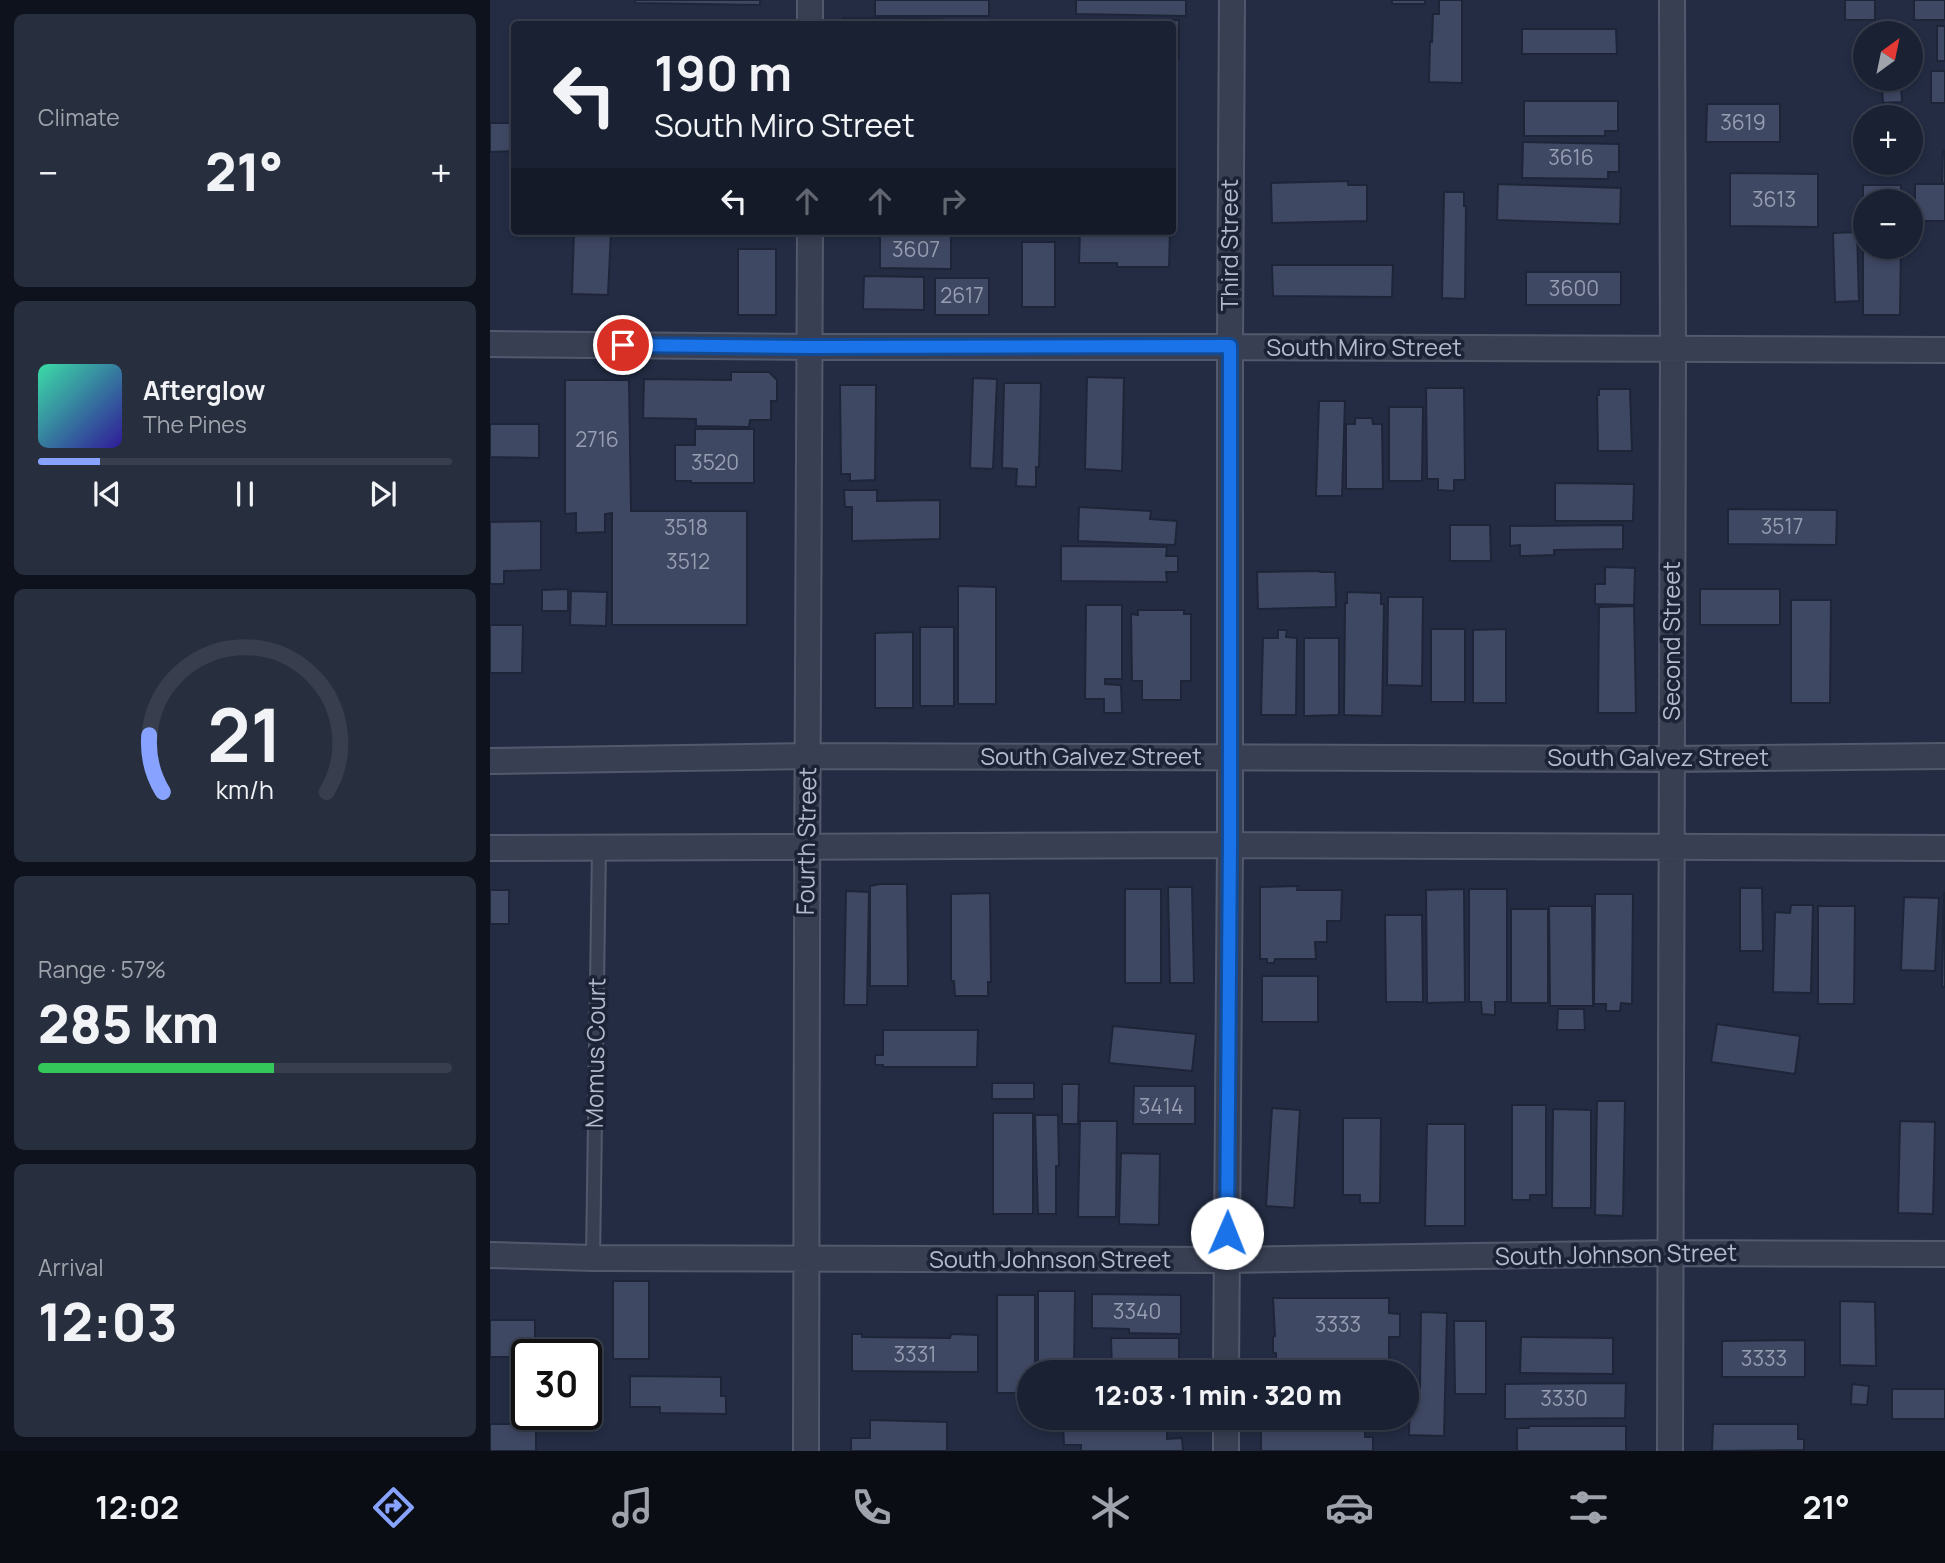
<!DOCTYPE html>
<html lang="en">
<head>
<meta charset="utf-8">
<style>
  body { margin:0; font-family:Manrope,sans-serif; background:#272e3e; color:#f1f3f6; height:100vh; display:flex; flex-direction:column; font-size:26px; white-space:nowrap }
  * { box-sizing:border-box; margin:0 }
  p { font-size:23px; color:#9fa3ac }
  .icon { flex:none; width:38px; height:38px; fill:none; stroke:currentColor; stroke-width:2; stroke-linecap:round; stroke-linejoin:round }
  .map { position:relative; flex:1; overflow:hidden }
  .side { display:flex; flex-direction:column; gap:14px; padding:14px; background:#0e121c; width:490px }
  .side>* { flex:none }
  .banner { position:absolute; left:21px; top:21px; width:665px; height:214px; border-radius:7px; box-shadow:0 4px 10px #0003,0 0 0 2px #383e4d; background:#1a2132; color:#f1f3f6; overflow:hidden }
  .needle { width:46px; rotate:33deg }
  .fabs { position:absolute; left:1363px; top:21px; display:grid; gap:14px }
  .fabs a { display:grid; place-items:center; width:70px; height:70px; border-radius:50%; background:#1a2132; box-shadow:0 4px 10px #0003,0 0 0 2px #383e4d; font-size:35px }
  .speed { position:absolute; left:21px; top:1339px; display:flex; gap:14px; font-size:35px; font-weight:700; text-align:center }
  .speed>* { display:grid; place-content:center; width:91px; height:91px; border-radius:50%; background:#1a2132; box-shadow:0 4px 10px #0003,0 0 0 2px #383e4d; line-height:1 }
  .speed .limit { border:4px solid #111; border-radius:10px; background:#fff; color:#111 }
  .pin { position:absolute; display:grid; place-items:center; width:60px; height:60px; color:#fff; margin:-30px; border:4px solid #fff; border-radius:50%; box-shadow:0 2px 7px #0007 }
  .me { position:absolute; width:77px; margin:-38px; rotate:1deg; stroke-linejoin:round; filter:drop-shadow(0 0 5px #0008) }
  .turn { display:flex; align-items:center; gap:24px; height:147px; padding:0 28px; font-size:32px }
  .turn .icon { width:91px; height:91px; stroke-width:2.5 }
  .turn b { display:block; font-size:49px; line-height:60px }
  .lanes { display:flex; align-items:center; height:66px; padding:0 28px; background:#0003; justify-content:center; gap:35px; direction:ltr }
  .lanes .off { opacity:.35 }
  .big { font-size:52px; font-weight:800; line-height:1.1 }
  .side .widget { flex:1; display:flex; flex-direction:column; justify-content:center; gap:10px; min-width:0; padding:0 24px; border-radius:10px; background:#272e3e }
  .side .dial { align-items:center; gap:0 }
  .dial svg { height:182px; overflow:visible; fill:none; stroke:#383e4d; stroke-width:7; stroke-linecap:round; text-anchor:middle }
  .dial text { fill:#f1f3f6; stroke:none }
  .song { display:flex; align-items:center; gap:21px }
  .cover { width:84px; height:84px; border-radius:10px; background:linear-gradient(135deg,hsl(160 70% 55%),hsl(250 70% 35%)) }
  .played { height:7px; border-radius:4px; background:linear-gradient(90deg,#87a3ff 15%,#383e4d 15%) }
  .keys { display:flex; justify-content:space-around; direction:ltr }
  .heat { display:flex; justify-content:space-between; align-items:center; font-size:38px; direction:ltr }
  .charge { height:10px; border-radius:5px; background:linear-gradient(90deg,#34c759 57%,#383e4d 0) }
  .trip { position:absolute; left:527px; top:1360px; width:402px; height:70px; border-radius:35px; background:#1a2132; box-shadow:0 4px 10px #0003,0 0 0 2px #383e4d; font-weight:800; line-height:70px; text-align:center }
  .tabs { display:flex; height:112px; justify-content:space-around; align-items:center; background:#0a0d14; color:#9fa3ac }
  .tabs .icon { width:49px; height:49px }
  .tabs .current { color:#87a3ff }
  .tabs b { font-size:32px; color:#f1f3f6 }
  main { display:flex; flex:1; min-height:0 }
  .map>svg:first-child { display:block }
  .building { fill:#3f4863; stroke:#1e2539; stroke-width:2 }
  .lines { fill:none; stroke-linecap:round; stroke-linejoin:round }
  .service-casing { stroke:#52596c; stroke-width:16 }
  .minor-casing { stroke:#52596c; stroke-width:28 }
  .service { stroke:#383f52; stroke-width:12 }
  .minor { stroke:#383f52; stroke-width:24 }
  .route-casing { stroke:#114b97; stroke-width:18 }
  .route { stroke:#1a73e8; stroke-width:12 }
  .labels { text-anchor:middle; stroke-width:7; stroke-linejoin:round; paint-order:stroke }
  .number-label { font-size:21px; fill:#979eb2 }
  .street-label { font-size:24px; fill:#b4bacc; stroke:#1c2337 }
</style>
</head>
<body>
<main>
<section class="side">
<div class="widget"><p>Climate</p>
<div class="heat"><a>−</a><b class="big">21°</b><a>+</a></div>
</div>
<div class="widget">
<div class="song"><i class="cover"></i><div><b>Afterglow</b><p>The Pines</p></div></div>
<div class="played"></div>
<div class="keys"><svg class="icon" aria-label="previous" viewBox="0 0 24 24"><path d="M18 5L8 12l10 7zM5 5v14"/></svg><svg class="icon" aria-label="pause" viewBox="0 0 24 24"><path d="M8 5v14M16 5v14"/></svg><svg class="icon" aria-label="next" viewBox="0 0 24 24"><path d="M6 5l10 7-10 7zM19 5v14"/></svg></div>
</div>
<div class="widget dial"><svg viewBox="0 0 100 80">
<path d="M14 69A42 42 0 1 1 86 69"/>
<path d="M14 69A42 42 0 0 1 8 44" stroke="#87a3ff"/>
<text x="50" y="56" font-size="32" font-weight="700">21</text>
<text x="50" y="72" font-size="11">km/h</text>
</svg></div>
<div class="widget"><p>Range · 57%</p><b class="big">285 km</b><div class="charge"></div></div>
<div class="widget"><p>Arrival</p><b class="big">12:03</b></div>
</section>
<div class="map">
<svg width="1455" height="1451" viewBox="0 0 1455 1451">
  <rect width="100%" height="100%" fill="#232c43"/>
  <path class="building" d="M 145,0 L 270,0 L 270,5 L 145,3 Z
    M 385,0 L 499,0 L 499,16 L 385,16 Z
    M 586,0 L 696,0 L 696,16 L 586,14 Z
    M 902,0 L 935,0 L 935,4 L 902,4 Z
    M 949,0 L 972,0 L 972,83 L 939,82 L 940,41 L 942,42 L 943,14 L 949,14 Z
    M 1355,0 L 1385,0 L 1385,20 L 1355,20 Z
    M 1424,0 L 1455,0 L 1455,20 L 1424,20 Z
    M 353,18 L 452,19 L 452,24 L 353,24 Z
    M 689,20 L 689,58 L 682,58 L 682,24 L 548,24 L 548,21 Z
    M 200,21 L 278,21 L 278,24 L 199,24 Z
    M 492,21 L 525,22 L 525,24 L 491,24 Z
    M 1447,26 L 1455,26 L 1455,61 L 1447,61 Z
    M 1032,29 L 1126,29 L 1127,54 L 1032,54 Z
    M 1441,71 L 1455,71 L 1455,103 L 1441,103 Z
    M 1411,86 L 1412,102 L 1393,103 L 1392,87 Z
    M 1034,101 L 1128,101 L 1128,131 L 1115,131 L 1115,136 L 1034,136 Z
    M 1217,104 L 1290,104 L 1290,142 L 1216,142 Z
    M 0,123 L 24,123 L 24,151 L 0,152 Z
    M 1033,142 L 1129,144 L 1129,172 L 1118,172 L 1118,179 L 1032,178 Z
    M 1453,151 L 1455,151 L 1455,183 L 1452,183 Z
    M 1240,173 L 1328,174 L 1328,227 L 1240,226 Z
    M 858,181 L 858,185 L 877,185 L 877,221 L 782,223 L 781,183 Z
    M 1008,184 L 1131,188 L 1130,224 L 1007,220 Z
    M 1425,184 L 1455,184 L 1455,221 L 1425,221 Z
    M 1373,185 L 1411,185 L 1411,201 L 1376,201 L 1376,247 L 1411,247 L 1410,315 L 1373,315 Z
    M 954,192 L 974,192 L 974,206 L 976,206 L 975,299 L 952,298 Z
    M 84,231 L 121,231 L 118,295 L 82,294 Z
    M 390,231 L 461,232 L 461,269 L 390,268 Z
    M 590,231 L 680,231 L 679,267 L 627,267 L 627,263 L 589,263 Z
    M 1367,232 L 1369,301 L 1345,302 L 1343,233 Z
    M 532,242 L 565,242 L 565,307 L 532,307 Z
    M 248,249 L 286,249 L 286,315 L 248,315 Z
    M 782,265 L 903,265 L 902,297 L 783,296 Z
    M 1036,272 L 1131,272 L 1131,305 L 1036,305 Z
    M 374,276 L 434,277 L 434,310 L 373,309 Z
    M 445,278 L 499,278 L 499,315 L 445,315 Z
    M 241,372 L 279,372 L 287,380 L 287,401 L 281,401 L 281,420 L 260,420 L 259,427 L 206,426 L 206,419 L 153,418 L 154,379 L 241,380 Z
    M 597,377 L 634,378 L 632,471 L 595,469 Z
    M 483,378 L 507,379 L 503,469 L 480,468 Z
    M 75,380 L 139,380 L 141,511 L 257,511 L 257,625 L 122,625 L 122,513 L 115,514 L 115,532 L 86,533 L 86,513 L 75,514 Z
    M 514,383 L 551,383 L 549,467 L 546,467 L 546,487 L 526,486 L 527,469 L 512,468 Z
    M 350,385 L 386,385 L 385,480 L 360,481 L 360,474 L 351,474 Z
    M 936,388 L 974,388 L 975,480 L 964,480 L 964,491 L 948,490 L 948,479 L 937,479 Z
    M 1109,389 L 1140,389 L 1142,451 L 1108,451 L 1107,395 L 1109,395 Z
    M 829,401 L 855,401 L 852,496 L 826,496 Z
    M 899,407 L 933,407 L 932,481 L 899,481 Z
    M 865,418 L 882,418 L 883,424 L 892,424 L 893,489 L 856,489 L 856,424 L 865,424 Z
    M 0,424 L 49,424 L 49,458 L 0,457 Z
    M 205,429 L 264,429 L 264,483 L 201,483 L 201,481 L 185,481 L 185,445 L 205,445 Z
    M 1065,483 L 1144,484 L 1143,521 L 1065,521 Z
    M 354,490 L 387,490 L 387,501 L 450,500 L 450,539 L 362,541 L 362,507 L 355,507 Z
    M 589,507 L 661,511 L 660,519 L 687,521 L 685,545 L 588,541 Z
    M 1238,509 L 1347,510 L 1346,545 L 1238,544 Z
    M 51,521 L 51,570 L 14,571 L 14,584 L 0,584 L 0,522 Z
    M 960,525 L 1000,525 L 1001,561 L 960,561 Z
    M 1133,525 L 1133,549 L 1064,550 L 1064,555 L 1030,556 L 1030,545 L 1020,546 L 1020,526 Z
    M 571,546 L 677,547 L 676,556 L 688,556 L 688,572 L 676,572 L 677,582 L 571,581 Z
    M 1115,567 L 1145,568 L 1144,605 L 1105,604 L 1105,584 L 1115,584 Z
    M 830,571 L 830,572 L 845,572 L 846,607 L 768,609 L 767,572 Z
    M 468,586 L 506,587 L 506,704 L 468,704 Z
    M 78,589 L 78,611 L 52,611 L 52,590 Z
    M 1210,589 L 1290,589 L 1290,625 L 1210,625 Z
    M 81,591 L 117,592 L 116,626 L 80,625 Z
    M 857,592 L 891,593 L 891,604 L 894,604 L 892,716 L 854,715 L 855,603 L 857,603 Z
    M 898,597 L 933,597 L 932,686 L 897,685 Z
    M 1301,600 L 1341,600 L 1340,703 L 1301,703 Z
    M 596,605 L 632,605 L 632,679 L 615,679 L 615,684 L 631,685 L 632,713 L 614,713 L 614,699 L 595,699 Z
    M 1144,606 L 1146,713 L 1108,713 L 1109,607 Z
    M 648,610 L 694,610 L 694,614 L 701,614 L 701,681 L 691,681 L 691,700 L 652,700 L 652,681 L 642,681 L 641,614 L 648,615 Z
    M 0,625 L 33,625 L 32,673 L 0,673 Z
    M 430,627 L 464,627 L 464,706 L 430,706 Z
    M 941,629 L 975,629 L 975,702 L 941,702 Z
    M 1016,629 L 1016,703 L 983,703 L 983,630 Z
    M 788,630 L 797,630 L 796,637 L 807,638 L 806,715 L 771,715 L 773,638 L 788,638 Z
    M 423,632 L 423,708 L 385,708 L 385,633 Z
    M 814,638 L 849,638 L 849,715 L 814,716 Z
    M 390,884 L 417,884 L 418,986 L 380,986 L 380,886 Z
    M 808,886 L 807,890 L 852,890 L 851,921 L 837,921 L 837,942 L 825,942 L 826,959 L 785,959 L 784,963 L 777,963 L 777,959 L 770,959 L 770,887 Z
    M 678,887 L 702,887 L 704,983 L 680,983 Z
    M 1250,888 L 1272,888 L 1273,951 L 1250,951 Z
    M 635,889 L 671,889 L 671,983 L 635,983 Z
    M 974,889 L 975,1002 L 937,1003 L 936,890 Z
    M 979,889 L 1017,889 L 1017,1002 L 1005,1002 L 1005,1015 L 992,1014 L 991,1002 L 979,1002 Z
    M 0,890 L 19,890 L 19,924 L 0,924 Z
    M 356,891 L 379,892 L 377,1005 L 354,1005 Z
    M 500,893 L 501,982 L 498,982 L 498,996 L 465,996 L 464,981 L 461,981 L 461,894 Z
    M 1454,893 L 1455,893 L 1455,987 L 1452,987 Z
    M 1105,894 L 1143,894 L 1142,1004 L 1131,1003 L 1130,1011 L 1116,1011 L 1116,1004 L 1104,1004 Z
    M 1414,897 L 1449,898 L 1445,971 L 1411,970 Z
    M 1301,905 L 1323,905 L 1321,993 L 1283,992 L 1285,912 L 1300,913 Z
    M 1059,906 L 1102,906 L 1103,1006 L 1060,1006 Z
    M 1328,906 L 1365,906 L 1364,1004 L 1328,1004 Z
    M 1021,909 L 1058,909 L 1058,1003 L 1021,1003 Z
    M 895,915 L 932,915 L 933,1002 L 896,1002 Z
    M 772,976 L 828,976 L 828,1022 L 772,1022 Z
    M 1068,1009 L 1094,1009 L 1095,1030 L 1067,1030 Z
    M 1227,1024 L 1310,1036 L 1305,1074 L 1221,1062 Z
    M 623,1026 L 706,1034 L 702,1071 L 619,1063 Z
    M 393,1030 L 488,1030 L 487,1067 L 393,1067 L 393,1065 L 385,1065 L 385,1055 L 393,1055 Z
    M 502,1083 L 544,1083 L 544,1099 L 502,1099 Z
    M 572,1084 L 589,1084 L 588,1124 L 572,1124 Z
    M 644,1086 L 705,1086 L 705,1124 L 643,1124 Z
    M 1107,1101 L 1135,1101 L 1133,1216 L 1105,1215 Z
    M 1022,1105 L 1056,1105 L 1056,1195 L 1040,1195 L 1040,1200 L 1022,1200 Z
    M 782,1108 L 810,1110 L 804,1208 L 776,1206 Z
    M 1063,1109 L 1101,1110 L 1101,1208 L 1062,1208 Z
    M 503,1113 L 543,1113 L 543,1214 L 503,1214 Z
    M 545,1115 L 568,1115 L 569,1166 L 566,1166 L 566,1214 L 548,1214 Z
    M 853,1118 L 891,1118 L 890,1203 L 870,1203 L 870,1195 L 853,1195 Z
    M 590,1121 L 627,1121 L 626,1217 L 588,1217 Z
    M 1410,1121 L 1445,1122 L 1443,1214 L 1408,1213 Z
    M 937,1124 L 975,1124 L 975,1226 L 935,1226 Z
    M 631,1153 L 670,1154 L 669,1225 L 629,1224 Z
    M 123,1281 L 159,1281 L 159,1359 L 123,1359 Z
    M 548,1291 L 585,1291 L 584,1367 L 548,1367 Z
    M 602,1294 L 691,1295 L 691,1334 L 639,1333 L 639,1329 L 602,1328 Z
    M 507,1295 L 545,1295 L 545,1372 L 539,1372 L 539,1393 L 507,1393 Z
    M 783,1298 L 899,1298 L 899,1313 L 910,1314 L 910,1337 L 899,1337 L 899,1371 L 786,1372 L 786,1353 L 783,1353 L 783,1337 L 785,1336 Z
    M 1350,1301 L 1385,1302 L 1386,1366 L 1350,1365 Z
    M 931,1312 L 957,1313 L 954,1436 L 919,1435 L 920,1388 L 930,1388 Z
    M 0,1320 L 45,1320 L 45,1354 L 37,1354 L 37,1357 L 0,1357 Z
    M 964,1321 L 996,1321 L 996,1394 L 965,1394 Z
    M 362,1334 L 372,1334 L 372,1337 L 460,1338 L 461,1334 L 488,1335 L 488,1372 L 362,1371 Z
    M 1031,1337 L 1123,1338 L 1123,1374 L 1030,1373 Z
    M 621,1338 L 689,1338 L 689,1372 L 622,1372 Z
    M 1315,1340 L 1315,1377 L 1232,1377 L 1232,1341 Z
    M 140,1376 L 231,1377 L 231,1396 L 236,1396 L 236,1414 L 170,1413 L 170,1407 L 140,1407 Z
    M 1136,1383 L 1135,1418 L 1015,1419 L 1015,1384 Z
    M 1362,1384 L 1379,1386 L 1377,1405 L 1361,1404 Z
    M 1402,1389 L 1455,1389 L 1455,1419 L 1402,1419 Z
    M 782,1418 L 898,1418 L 898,1419 L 782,1419 Z
    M 380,1420 L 457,1422 L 457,1451 L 361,1451 L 361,1438 L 380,1438 Z
    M 677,1423 L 677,1439 L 692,1438 L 693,1451 L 591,1451 L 591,1445 L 574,1445 L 573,1425 Z
    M 0,1424 L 46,1424 L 46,1451 L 0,1451 Z
    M 1223,1424 L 1308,1424 L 1308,1439 L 1314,1439 L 1314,1450 L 1222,1451 Z
    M 771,1425 L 875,1425 L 875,1437 L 883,1437 L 883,1451 L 771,1451 Z
    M 1039,1426 L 1136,1426 L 1136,1451 L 1027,1451 L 1027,1428 L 1039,1428 Z"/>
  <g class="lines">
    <g class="service-casing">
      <path id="service" d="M 103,1258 L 109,848"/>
    </g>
    <g class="minor-casing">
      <path id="minor" d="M 320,0 L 320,24
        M 0,344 L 320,347 L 740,347 L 1455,350
        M 0,761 L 318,756 L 1182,759 L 1455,756
        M 0,848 L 740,845 L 1455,848
        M 0,1255 L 103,1258 L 737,1260 L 1180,1253 L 1455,1254
        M 736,1372 L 740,845 L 740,347 L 742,0
        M 316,1451 C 314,1044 320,638 320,231
        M 736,1451 L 736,1418
        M 1180,1451 L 1183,350 L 1182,0"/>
    </g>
    <use href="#service" class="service"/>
    <use href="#minor" class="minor"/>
  </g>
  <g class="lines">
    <g class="route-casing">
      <path id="route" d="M 133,345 L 320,347 L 740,346 L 740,845 L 737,1233"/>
    </g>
    <use href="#route" class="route"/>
  </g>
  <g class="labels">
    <g class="number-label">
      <text x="1253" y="130">3619</text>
      <text x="1081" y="165">3616</text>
      <text x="1284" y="207">3613</text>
      <text x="426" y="257">3607</text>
      <text x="1084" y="296">3600</text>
      <text x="472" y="303">2617</text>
      <text x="107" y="447">2716</text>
      <text x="225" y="470">3520</text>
      <text x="1292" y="534">3517</text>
      <text x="196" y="535">3518</text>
      <text x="198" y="569">3512</text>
      <text x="671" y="1114">3414</text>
      <text x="647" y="1319">3340</text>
      <text x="848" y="1332">3333</text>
      <text x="425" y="1362">3331</text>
      <text x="1274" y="1366">3333</text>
      <text x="1074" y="1406">3330</text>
    </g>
    <g class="street-label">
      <text transform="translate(740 245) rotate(-90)" y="8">Third Street</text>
      <text x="874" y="356">South Miro Street</text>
      <text transform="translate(1182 641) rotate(-90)" y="8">Second Street</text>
      <text x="601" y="765">South Galvez Street</text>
      <text x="1168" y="766">South Galvez Street</text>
      <text transform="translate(317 841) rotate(-89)" y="8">Fourth Street</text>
      <text transform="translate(106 1053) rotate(-89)" y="8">Momus Court</text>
      <text transform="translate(1126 1255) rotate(-1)" y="8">South Johnson Street</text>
      <text x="560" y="1268">South Johnson Street</text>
    </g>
  </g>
</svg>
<div class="fabs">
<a><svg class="needle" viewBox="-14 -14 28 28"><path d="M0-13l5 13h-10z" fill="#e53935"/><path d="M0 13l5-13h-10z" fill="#9fa3ac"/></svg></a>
<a>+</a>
<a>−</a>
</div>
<div class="speed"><div class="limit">30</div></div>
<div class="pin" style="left:133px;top:345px;background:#d93025"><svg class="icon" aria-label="arrive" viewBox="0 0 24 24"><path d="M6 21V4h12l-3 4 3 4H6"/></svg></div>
<svg class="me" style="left:737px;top:1233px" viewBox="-20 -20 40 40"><circle r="19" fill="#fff"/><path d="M0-13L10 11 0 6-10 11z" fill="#1a73e8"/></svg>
<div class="trip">12:03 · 1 min · 320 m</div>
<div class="banner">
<div class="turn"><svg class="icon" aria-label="left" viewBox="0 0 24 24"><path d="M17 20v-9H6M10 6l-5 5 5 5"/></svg><div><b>190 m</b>South Miro Street</div></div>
<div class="lanes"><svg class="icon" aria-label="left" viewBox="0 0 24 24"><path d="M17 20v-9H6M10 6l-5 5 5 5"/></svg><svg class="icon off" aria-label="ahead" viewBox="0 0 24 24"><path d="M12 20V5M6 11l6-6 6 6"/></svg><svg class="icon off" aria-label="ahead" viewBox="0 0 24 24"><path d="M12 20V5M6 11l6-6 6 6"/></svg><svg class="icon off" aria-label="right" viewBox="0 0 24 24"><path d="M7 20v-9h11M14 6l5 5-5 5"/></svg></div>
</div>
</div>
</main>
<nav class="tabs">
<b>12:02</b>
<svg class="icon current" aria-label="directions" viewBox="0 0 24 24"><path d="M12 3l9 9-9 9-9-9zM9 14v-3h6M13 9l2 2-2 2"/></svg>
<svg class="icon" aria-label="music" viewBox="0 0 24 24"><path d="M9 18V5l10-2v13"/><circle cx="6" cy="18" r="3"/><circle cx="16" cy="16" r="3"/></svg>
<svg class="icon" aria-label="phone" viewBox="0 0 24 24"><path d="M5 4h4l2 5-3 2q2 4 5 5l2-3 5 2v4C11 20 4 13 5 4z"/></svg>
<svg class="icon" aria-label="climate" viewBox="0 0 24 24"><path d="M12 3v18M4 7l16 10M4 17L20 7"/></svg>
<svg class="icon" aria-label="car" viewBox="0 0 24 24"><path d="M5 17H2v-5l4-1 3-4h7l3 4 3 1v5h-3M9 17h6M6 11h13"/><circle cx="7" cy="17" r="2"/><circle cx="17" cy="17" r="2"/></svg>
<svg class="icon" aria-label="filters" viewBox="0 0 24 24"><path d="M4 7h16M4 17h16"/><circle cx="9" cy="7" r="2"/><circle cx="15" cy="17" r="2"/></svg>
<b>21°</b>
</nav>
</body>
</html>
